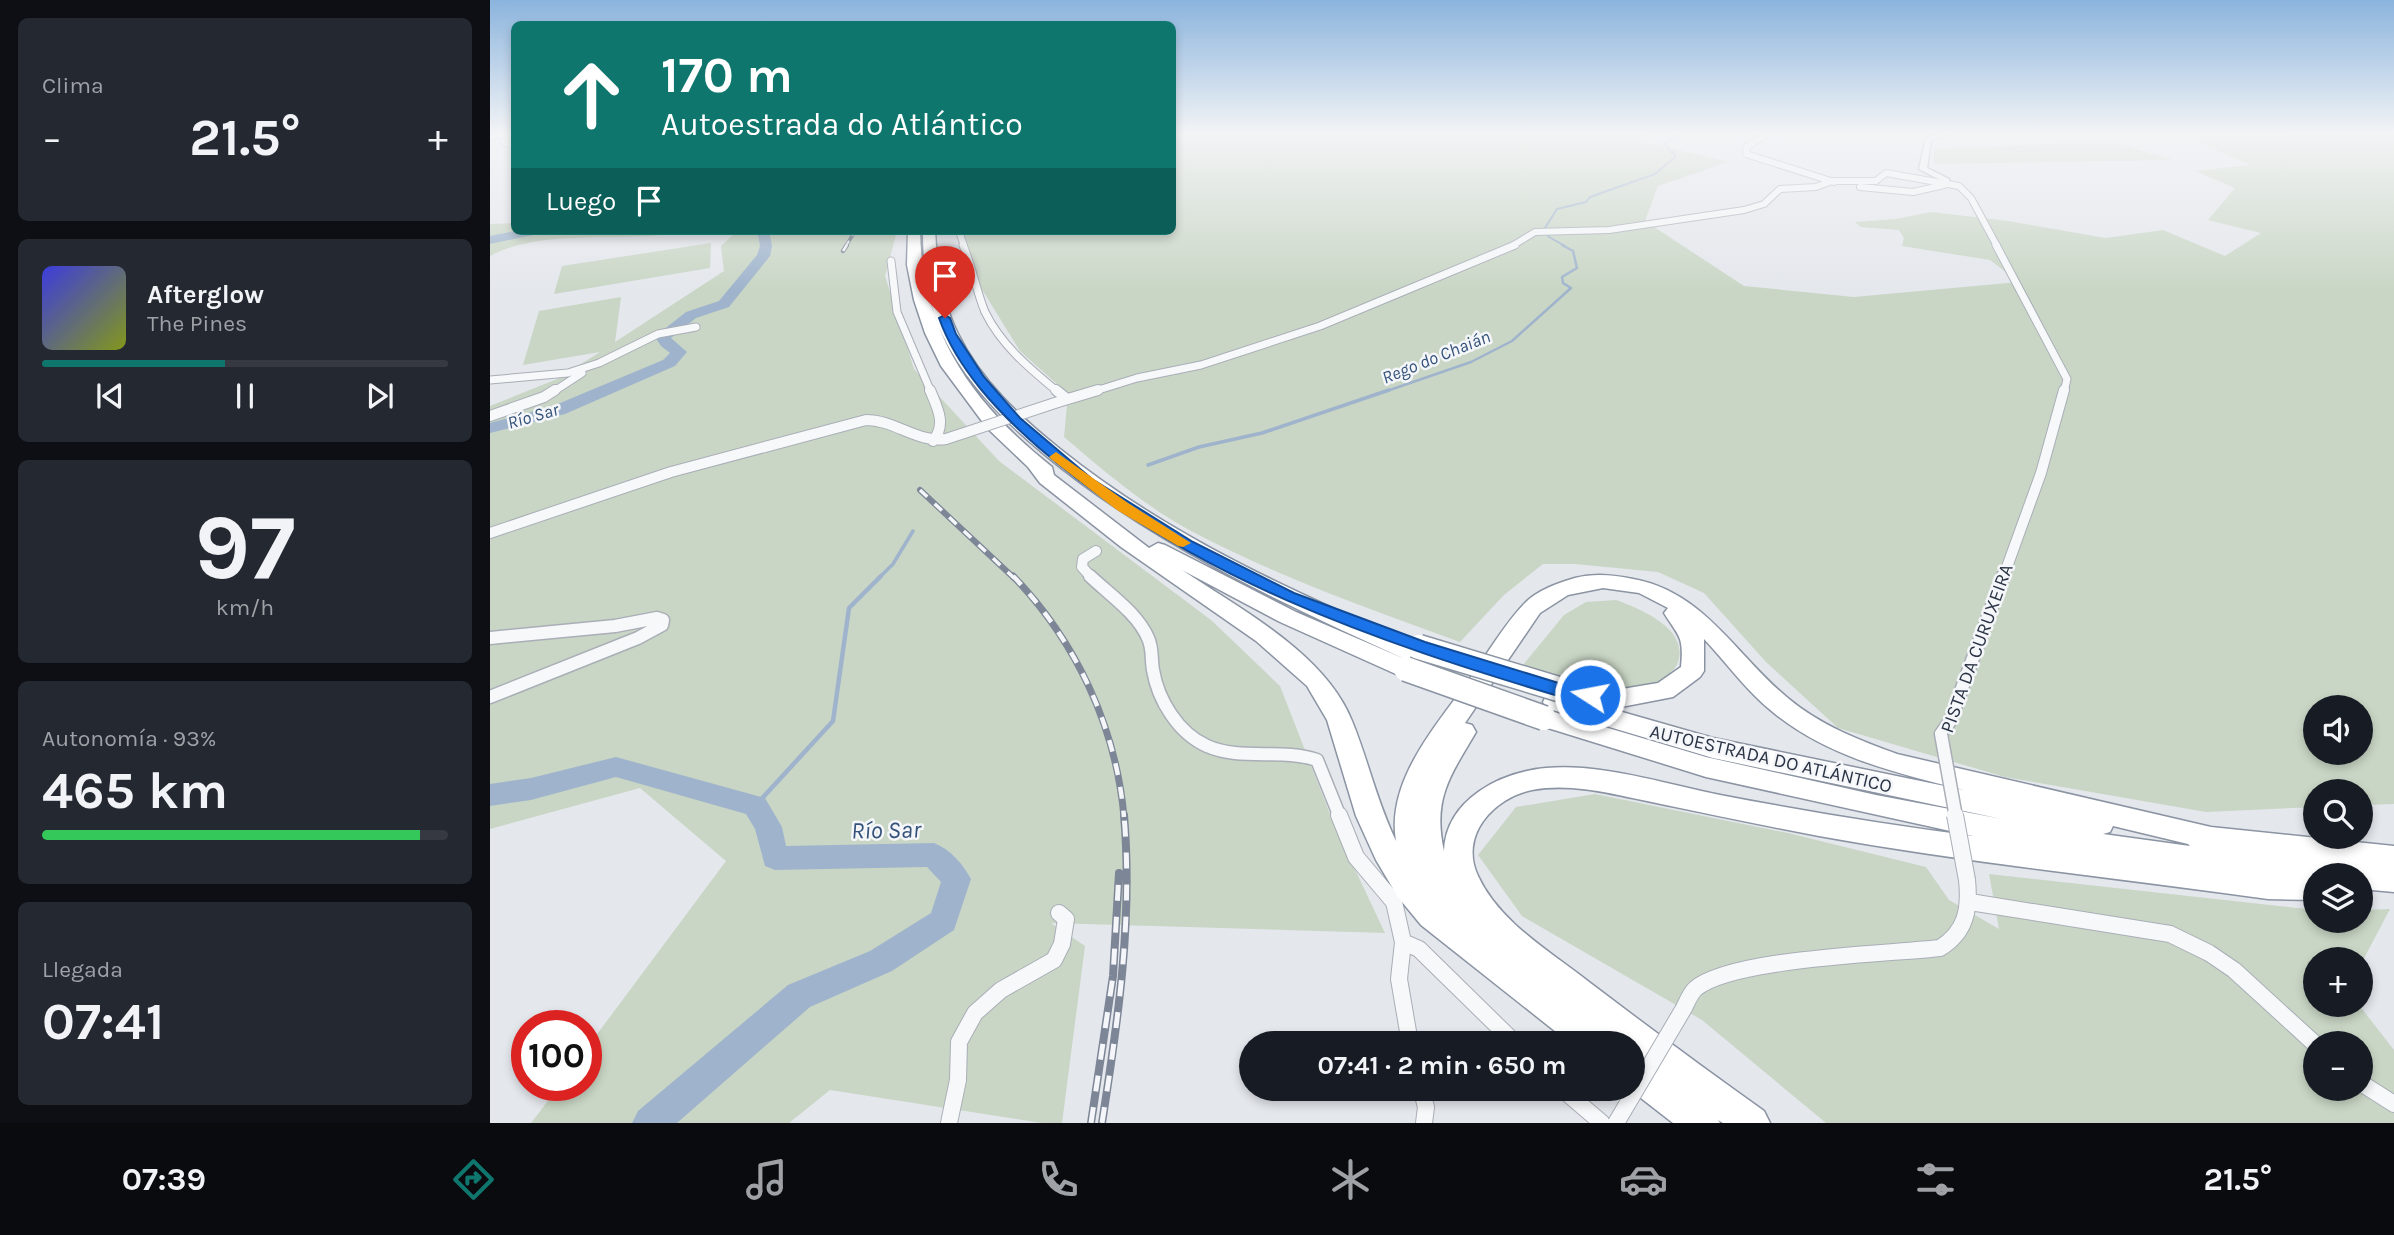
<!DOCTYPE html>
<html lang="es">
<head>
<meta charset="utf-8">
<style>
  body { margin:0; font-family:Karla,sans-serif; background:#242831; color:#f1f3f6; height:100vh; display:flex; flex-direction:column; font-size:26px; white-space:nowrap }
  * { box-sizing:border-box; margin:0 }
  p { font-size:23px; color:#9ea1a6 }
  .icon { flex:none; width:38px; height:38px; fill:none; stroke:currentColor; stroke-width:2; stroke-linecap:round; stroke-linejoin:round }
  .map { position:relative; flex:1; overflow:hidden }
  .details { display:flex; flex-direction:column; gap:18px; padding:18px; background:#0d0f14; width:490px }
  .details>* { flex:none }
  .top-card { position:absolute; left:21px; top:21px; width:665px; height:214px; border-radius:10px; box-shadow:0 4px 10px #0003; background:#0f766e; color:#fff; overflow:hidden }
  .buttons { position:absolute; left:1813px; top:695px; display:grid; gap:14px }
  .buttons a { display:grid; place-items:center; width:70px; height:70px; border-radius:50%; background:#171b24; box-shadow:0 4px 10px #0003; font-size:35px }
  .speed { position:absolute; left:21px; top:1010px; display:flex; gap:14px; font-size:35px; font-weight:700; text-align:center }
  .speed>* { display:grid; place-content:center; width:91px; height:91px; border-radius:50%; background:#171b24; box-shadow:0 4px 10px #0003; line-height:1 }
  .speed .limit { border:10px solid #d22; background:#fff; color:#111 }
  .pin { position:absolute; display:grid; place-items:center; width:60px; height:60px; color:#fff; margin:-72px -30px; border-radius:50% 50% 50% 0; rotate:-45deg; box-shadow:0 0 7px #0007 }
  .pin .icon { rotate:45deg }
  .me { position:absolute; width:77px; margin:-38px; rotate:281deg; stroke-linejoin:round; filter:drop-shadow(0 0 5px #0008) }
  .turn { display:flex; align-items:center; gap:24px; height:147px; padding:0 35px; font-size:32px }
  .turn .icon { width:91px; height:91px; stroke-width:2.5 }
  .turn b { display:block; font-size:49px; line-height:60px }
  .then { display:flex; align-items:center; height:66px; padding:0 35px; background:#0003; gap:14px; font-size:26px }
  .big { font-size:52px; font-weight:700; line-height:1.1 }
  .details .widget { flex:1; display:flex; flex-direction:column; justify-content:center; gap:10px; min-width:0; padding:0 24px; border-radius:10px; background:#242831 }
  .details .dial { align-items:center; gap:0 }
  .dial b { font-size:91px; line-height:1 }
  .song { display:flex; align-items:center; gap:21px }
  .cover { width:84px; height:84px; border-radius:10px; background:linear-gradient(135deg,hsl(240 70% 55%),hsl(70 70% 35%)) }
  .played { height:7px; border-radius:4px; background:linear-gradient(90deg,#0f766e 45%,#363941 45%) }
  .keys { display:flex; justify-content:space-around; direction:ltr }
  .heat { display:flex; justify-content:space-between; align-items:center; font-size:38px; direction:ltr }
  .charge { height:10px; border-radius:5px; background:linear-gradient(90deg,#34c759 93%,#363941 0) }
  .trip { position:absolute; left:749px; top:1031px; width:406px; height:70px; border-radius:35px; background:#171b24; box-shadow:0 4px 10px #0003; font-weight:700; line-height:70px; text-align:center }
  .menu { display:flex; height:112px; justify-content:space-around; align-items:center; background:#090b0e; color:#9ea1a6 }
  .menu .icon { width:49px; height:49px }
  .menu .active { color:#0f766e }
  .menu b { font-size:32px; color:#f1f3f6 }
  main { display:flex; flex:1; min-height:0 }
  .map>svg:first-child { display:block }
  .green { fill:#c9d6c5; fill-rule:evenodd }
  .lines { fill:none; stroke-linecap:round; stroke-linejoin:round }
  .stream-far3 { stroke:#9fb4cc; stroke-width:2 }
  .stream-far2 { stroke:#9fb4cc; stroke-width:2.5 }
  .stream-far1 { stroke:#9fb4cc; stroke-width:3.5 }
  .stream { stroke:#9fb4cc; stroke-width:4.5 }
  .river { fill:#9fb4cc; fill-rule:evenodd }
  .minor-far4-casing { stroke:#a9aeb7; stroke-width:8 }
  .minor-far3-casing { stroke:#a9aeb7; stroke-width:9 }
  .minor-far2-casing { stroke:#a9aeb7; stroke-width:12 }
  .minor-far1-casing { stroke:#a9aeb7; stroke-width:15 }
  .minor-casing { stroke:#a9aeb7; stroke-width:18 }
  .tertiary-casing { stroke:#a9aeb7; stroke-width:3 }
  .motorway-casing { stroke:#8b94a3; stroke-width:3 }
  .minor-far4 { stroke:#f7f8fa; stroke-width:6 }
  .minor-far3 { stroke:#f7f8fa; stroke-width:7 }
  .minor-far2 { stroke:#f7f8fa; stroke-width:10 }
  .minor-far1 { stroke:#f7f8fa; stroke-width:12 }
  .minor { stroke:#f7f8fa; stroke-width:16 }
  .tertiary { fill:#f7f8fa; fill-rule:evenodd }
  .motorway { fill:#fff; fill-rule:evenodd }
  .rail-far4-casing { stroke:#7d8696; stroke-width:3.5 }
  .rail-far3-casing { stroke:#7d8696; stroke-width:4.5 }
  .rail-far2-casing { stroke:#7d8696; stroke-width:6 }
  .rail-far1-casing { stroke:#7d8696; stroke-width:7 }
  .rail-casing { stroke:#7d8696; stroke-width:8 }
  .rail-far4 { stroke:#f4f6f9; stroke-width:2; stroke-dasharray:6; stroke-linecap:butt }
  .rail-far3 { stroke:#f4f6f9; stroke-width:2.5; stroke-dasharray:7; stroke-linecap:butt }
  .rail-far2 { stroke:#f4f6f9; stroke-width:3.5; stroke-dasharray:10; stroke-linecap:butt }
  .rail-far1 { stroke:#f4f6f9; stroke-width:4.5; stroke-dasharray:12; stroke-linecap:butt }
  .rail { stroke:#f4f6f9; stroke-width:5; stroke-dasharray:16; stroke-linecap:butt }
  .minor-bridge-far2-casing { stroke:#a9aeb7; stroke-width:12; stroke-linecap:butt }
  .minor-bridge-far1-casing { stroke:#a9aeb7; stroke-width:15; stroke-linecap:butt }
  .minor-bridge-casing { stroke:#a9aeb7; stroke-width:18; stroke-linecap:butt }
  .motorway-bridge-casing { stroke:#8b94a3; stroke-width:27; stroke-linecap:butt }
  .minor-bridge-far2 { stroke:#f7f8fa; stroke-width:10 }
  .minor-bridge-far1 { stroke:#f7f8fa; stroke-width:12 }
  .minor-bridge { stroke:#f7f8fa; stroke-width:16 }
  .motorway-bridge { stroke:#fff; stroke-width:24 }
  .route { fill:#1a73e8; stroke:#114b97; stroke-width:2 }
  .slow { fill:#f59e0b }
  .labels { text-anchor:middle; stroke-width:5; stroke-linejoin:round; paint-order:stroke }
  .far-water-label { font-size:18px; font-style:italic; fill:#34527a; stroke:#f4f6f9 }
  .street-label { font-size:19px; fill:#2b3445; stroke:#f4f6f9 }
  .near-water-label { font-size:24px; font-style:italic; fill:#34527a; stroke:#f4f6f9 }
</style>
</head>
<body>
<main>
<section class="details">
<div class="widget"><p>Clima</p>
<div class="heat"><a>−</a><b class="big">21.5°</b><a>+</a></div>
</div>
<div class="widget">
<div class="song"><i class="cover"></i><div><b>Afterglow</b><p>The Pines</p></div></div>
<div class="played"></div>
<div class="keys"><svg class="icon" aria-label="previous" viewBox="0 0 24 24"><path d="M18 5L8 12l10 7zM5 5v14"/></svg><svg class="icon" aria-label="pause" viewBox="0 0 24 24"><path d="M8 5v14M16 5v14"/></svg><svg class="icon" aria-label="next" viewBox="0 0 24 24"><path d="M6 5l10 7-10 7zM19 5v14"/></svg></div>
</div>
<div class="widget dial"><b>97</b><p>km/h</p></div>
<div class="widget"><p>Autonomía · 93%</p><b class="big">465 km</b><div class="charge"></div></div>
<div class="widget"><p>Llegada</p><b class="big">07:41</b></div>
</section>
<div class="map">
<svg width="1904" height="1123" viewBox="0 0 1904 1123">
  <rect width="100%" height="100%" fill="#e4e7ec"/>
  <path class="green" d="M 683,133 L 1161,133 L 1147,140 L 1238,162 L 1168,186 L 1155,221 L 1254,286 L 1364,297 L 1529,282 L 1500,260 L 1412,246 L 1414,238 L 1409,230 L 1371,227 L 1365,222 L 1406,219 L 1441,212 L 1518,221 L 1616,238 L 1673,230 L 1735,256 L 1771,233 L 1718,220 L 1745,188 L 1705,171 L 1760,165 L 1695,136 L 1798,137 L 1794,133 L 1904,133 L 1904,804 L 1871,805 L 1871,791 L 1825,791 L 1825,807 L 1716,812 L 1515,777 L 1348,728 L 1276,662 L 1214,593 L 1168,572 L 1085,564 L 1053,564 L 1014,595 L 970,642 C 879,609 789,577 703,532 C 656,507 615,472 574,437 L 578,394 L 530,351 L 488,283 L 483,258 L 472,231 L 682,231 ZM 1825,707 L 1871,707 L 1871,752 L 1825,752 Z
    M 1618,141 L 1683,160 L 1444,164 L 1444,149 Z
    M 24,223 L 24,231 L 195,231 C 133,245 57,226 0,256 L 0,224 Z
    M 247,231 L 407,231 L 395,276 L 424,369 L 509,461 L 721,620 L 790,686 L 845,827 L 895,933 L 561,923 L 595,946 L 572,1123 L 552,1123 L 340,1090 L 299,1123 L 41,1123 L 70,1085 L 96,1085 L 96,1049 L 236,861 L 150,788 L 0,829 L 0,406 L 67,379 L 110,352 L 33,365 L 49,311 L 131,297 L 125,342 L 234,271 L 231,246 Z
    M 221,243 L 220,268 L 64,294 L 72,266 Z
    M 1126,600 C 1151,609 1199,629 1188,662 C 1185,671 1174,679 1165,683 C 1144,690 1094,688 1073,682 C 1060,677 1046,671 1033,665 L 1074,615 L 1096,602 Z
    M 1105,794 L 1298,833 L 1436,867 L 1459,900 L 1509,929 L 1499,874 L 1825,910 L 1825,920 L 1871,920 L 1871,910 L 1900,909 L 1871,964 L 1871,959 L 1825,959 L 1825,1004 L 1869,1005 L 1904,1050 L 1904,1123 L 1336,1123 L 1212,1020 L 1032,916 L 988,855 L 1026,807 ZM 1825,1043 L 1871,1043 L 1871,1088 L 1825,1088 Z"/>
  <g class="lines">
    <path class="stream-far3" d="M 1075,246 L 1059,237 L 1055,228 L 1067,209 L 1096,202 L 1100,197 L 1165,174 L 1186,156 L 1174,143 L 1188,137 L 1189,133"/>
    <path class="stream-far2" d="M 894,392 L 981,362 L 1022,341 L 1081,288 L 1073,283 L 1072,277 L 1087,268 L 1083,251 L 1072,245"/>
    <path class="stream-far1" d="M 658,465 L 709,447 L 772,433 L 899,390
      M 389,578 L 403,564 L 423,531"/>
    <path class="stream" d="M 265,806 L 343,721 L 359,608 L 391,576"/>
    <path class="river" d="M 25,231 L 50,231 L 48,234 L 0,244 L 0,236 Z
      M 270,231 L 283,231 L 280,235 L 282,246 L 280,256 L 239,307 L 206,318 L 181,338 L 197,352 L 185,366 L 75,414 L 0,433 L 0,423 L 63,406 L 173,360 L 180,353 L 171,346 L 165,337 L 168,334 L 196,312 L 229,301 L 267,255 L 270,246 L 268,235 Z
      M 126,757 L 275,798 L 292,827 L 296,846 L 444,843 C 460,849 473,864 481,879 L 464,930 L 402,971 L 320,1007 L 187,1123 L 142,1123 L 148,1111 L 298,985 L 380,951 L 441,913 L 451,882 L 437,867 L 285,870 L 275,866 L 265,829 L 256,814 L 126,777 L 41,800 L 0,806 L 0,784 L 41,778 Z"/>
    <g class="minor-far4-casing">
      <path id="minor-far4" d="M 1280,133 L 1257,146 L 1256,154 L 1344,182
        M 0,137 L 19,133
        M 24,137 L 14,142 L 24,146
        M 1370,187 L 1423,192 L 1454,185
        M 469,231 L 474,246
        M 1022,246 L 1045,232 L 1119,230 L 1254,210 L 1274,204 L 1290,189 L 1326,187 L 1342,181 L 1386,181 L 1396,173 L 1469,186 L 1481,198 L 1507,246"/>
    </g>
    <g class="minor-far3-casing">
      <path id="minor-far3" d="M 473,245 C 482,266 486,290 495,312 C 511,345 540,369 568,392
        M 1506,245 L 1577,379 L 1574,392
        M 401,261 L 407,312 L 441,392
        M 0,380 L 78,373 L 109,363 L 168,334 L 206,327
        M 63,392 L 92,373
        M 602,392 L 647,378 L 711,365 L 830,326 L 1025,245"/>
    </g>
    <g class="minor-far2-casing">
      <path id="minor-far2" d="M 440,390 C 447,407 457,424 443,441
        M 566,390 L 577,399
        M 568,402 L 608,390
        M 0,416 L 54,397 L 65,390
        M 0,533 L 181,472 L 376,420 C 405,420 427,443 456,439
        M 602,578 L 592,567 L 593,559 L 606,551
        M 1513,578 L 1551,473 L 1574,390"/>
    </g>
    <g class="minor-far1-casing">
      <path id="minor-far1" d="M 600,576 C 620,595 647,613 658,638 C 663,648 661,660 663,670 C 668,700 688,733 717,746 C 751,761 791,748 827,760 L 850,817
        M 0,638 L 125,626 L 167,618 L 173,620 L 172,625 L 148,638 L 0,697
        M 1451,734 L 1460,721 L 1513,576"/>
    </g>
    <g class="minor-casing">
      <path id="minor" d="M 849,815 L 866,857 L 904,902 L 913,942
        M 1480,902 L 1680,934 L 1719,953 L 1744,970 L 1825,1044
        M 913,942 L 929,949 L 1025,1043
        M 913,942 L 909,979 L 920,1043
        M 1194,1008 C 1197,1002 1200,994 1205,989 C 1240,958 1398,954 1450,948 C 1476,932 1480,909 1477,880
        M 1871,1083 L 1904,1104
        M 931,1088 L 936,1107 L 934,1123
        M 1071,1088 L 1112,1123
        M 459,1123 L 468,1080 L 469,1042 L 485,1013 L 511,990 L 564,960 L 572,944 L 576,919 L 569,913"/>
    </g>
    <g class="tertiary-casing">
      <path id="tertiary" d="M 1455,133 L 1464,133 L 1441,140 L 1437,168 L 1459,179 L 1459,183 L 1456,183 L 1429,169 L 1436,138 Z"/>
    </g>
    <g class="motorway-casing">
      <path id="motorway" d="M 418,231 L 430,231 C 432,334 484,405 562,467 L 564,475 L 659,548 L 668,543 L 675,545 L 806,612 L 924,663 L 928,669 L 924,675 L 916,677 L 908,675 L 790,622 L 692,570 C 750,609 835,653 862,721 C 878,760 887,802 906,841 C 896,781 946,726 978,681 C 996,656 1013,626 1034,604 C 1047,590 1068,583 1085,578 C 1105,573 1123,575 1143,579 C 1215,592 1246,656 1299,699 C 1330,725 1369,740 1407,754 L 1721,827 L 1904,846 L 1904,892 L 1871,889 L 1871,875 L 1825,875 L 1825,900 L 1778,899 C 1628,878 1478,863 1329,836 C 1276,826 1224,815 1171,804 C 1129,796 1085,782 1042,790 C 1003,798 969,836 988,876 C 1009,922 1061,952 1099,982 C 1157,1026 1215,1069 1274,1111 L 1280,1123 L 1233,1123 L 1228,1120 L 1230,1123 L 1183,1123 L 1138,1088 L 1143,1088 L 1143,1043 L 1127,1043 L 1120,1037 L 1123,1043 L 1080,1043 L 931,925 L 908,897 L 886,860 L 866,816 L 837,720 L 817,686 L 766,641 L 631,547 L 550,483 L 538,467 L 497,428 L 451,366 L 435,333 L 424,300 L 417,265 ZM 1113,588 L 1149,593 L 1178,608 L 1174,613 C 1189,637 1194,636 1191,667 L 1168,683 L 1126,690 L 1075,682 L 1066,685 L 1064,693 L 1056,696 L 1053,702 L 1056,708 L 1223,758 L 1512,819 L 1386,795 L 1216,757 L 1054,709 L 1045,712 L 1042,718 L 1045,724 L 1216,777 L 1483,836 C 1398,825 1314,811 1230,795 C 1176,784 1111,763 1056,768 C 1011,772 956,799 954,851 C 942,798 961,775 986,732 L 982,725 L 975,723 L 1050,613 L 1078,595 ZM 1214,639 C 1236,662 1257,692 1284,713 C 1338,757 1407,773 1474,790 L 1223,738 L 1104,704 L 1126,708 L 1183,697 L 1210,677 L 1214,671 ZM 1623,826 L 1698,844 L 1700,846 L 1613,834 L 1620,832 Z
        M 433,231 L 445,231 C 447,266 452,302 468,334 C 491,381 530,417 570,449 C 679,537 806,593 933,648 L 937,654 L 933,660 L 925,662 L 917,660 C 790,602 662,544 554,454 C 514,421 475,382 452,334 C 437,302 433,266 433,231 Z"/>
    </g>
    <use href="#minor-far4" class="minor-far4"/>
    <use href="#minor-far3" class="minor-far3"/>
    <use href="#minor-far2" class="minor-far2"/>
    <use href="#minor-far1" class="minor-far1"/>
    <use href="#minor" class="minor"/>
    <use href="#tertiary" class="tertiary"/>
    <use href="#motorway" class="motorway"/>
    <g class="rail-far4-casing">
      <path id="rail-far4" d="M 356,246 L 365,231"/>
    </g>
    <g class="rail-far3-casing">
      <path id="rail-far3" d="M 353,251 L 357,245"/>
    </g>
    <g class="rail-far2-casing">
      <path id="rail-far2" d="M 430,490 L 524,578"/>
    </g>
    <g class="rail-far1-casing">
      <path id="rail-far1" d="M 523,576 C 586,641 626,727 634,817"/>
    </g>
    <g class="rail-casing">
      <path id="rail" d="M 601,1123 L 623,976 L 629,873
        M 612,1123 C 628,1021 643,919 634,815"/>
    </g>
    <use href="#rail-far4" class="rail-far4"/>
    <use href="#rail-far3" class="rail-far3"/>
    <use href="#rail-far2" class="rail-far2"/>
    <use href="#rail-far1" class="rail-far1"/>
    <use href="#rail" class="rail"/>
    <g class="minor-bridge-far2-casing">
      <path id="minor-bridge-far2" d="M 456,439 L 568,402"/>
    </g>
    <g class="minor-bridge-far1-casing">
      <path id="minor-bridge-far1" d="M 1451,734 L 1466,817"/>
    </g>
    <g class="minor-bridge-casing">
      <path id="minor-bridge" d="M 1465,815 L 1477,880
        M 1126,1123 L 1194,1008"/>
    </g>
    <g class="motorway-bridge-casing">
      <path id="motorway-bridge" d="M 929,647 L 1075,691
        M 916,669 L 1054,718"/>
    </g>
    <use href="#minor-bridge-far2" class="minor-bridge-far2"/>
    <use href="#minor-bridge-far1" class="minor-bridge-far1"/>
    <use href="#minor-bridge" class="minor-bridge"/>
    <use href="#motorway-bridge" class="motorway-bridge"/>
  </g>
  <linearGradient id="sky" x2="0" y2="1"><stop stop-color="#8bb4dd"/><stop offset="0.46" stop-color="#f3f4f6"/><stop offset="1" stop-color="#f3f4f6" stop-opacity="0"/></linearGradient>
  <rect width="1904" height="290" fill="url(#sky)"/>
  <path class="route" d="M 455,315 L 460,318 L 466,334 L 494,377 L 530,418 L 602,479 L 703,542 L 804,593 L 935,642 L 1075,685 L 1107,690 L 1110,695 L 1107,700 L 1100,702 L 1075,698 C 887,642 699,578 548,447 C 508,412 467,369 449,318 Z"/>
  <path class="slow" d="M 566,452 L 638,503 L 701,543 L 693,547 L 688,546 L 627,510 L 561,459 L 559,457 Z"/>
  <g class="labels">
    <g class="far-water-label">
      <text transform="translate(946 357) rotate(-22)" y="6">Rego do Chaián</text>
      <text transform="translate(43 416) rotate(-16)" y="6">Río Sar</text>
    </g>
    <g class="street-label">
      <text transform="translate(1486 648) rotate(-70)" y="7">PISTA DA CURUXEIRA</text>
      <text transform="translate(1281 758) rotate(13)" y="7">AUTOESTRADA DO ATLÁNTICO</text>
    </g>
    <g class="near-water-label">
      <text transform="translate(396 830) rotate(-1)" y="8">Río Sar</text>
    </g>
  </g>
</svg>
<div class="buttons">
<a><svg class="icon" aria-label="sound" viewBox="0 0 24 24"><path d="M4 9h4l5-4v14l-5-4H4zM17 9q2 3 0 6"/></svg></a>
<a><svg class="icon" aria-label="search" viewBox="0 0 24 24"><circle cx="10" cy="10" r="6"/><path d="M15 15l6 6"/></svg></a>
<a><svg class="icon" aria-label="layers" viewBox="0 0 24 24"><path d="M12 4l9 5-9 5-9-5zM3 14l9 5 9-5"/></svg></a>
<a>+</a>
<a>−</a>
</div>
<div class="speed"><div class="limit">100</div></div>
<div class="pin" style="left:455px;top:318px;background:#d93025"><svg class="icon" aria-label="arrive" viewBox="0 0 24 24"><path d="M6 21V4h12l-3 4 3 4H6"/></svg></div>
<svg class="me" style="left:1100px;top:695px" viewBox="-20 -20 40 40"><circle r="17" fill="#1a73e8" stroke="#fff" stroke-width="3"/><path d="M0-11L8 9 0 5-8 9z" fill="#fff"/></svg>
<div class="trip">07:41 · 2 min · 650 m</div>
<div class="top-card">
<div class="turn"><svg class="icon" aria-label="ahead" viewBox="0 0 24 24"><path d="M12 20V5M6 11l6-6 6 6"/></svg><div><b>170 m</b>Autoestrada do Atlántico</div></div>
<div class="then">Luego<svg class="icon" aria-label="arrive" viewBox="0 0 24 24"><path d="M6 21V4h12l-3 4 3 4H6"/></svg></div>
</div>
</div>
</main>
<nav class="menu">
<b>07:39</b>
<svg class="icon active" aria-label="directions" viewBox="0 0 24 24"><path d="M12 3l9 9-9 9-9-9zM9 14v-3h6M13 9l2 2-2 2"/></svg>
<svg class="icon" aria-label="music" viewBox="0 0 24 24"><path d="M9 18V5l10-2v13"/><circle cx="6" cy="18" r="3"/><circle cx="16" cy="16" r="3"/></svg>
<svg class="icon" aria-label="phone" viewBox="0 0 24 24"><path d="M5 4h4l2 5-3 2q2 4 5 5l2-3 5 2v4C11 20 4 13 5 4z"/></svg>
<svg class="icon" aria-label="climate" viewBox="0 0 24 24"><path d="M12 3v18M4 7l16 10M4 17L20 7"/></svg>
<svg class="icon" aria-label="car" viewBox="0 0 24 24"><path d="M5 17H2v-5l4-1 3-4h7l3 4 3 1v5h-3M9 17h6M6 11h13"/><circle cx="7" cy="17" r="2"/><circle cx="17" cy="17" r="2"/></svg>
<svg class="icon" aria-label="filters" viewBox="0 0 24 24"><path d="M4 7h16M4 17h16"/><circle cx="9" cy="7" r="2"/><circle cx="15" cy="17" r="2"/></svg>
<b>21.5°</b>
</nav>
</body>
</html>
